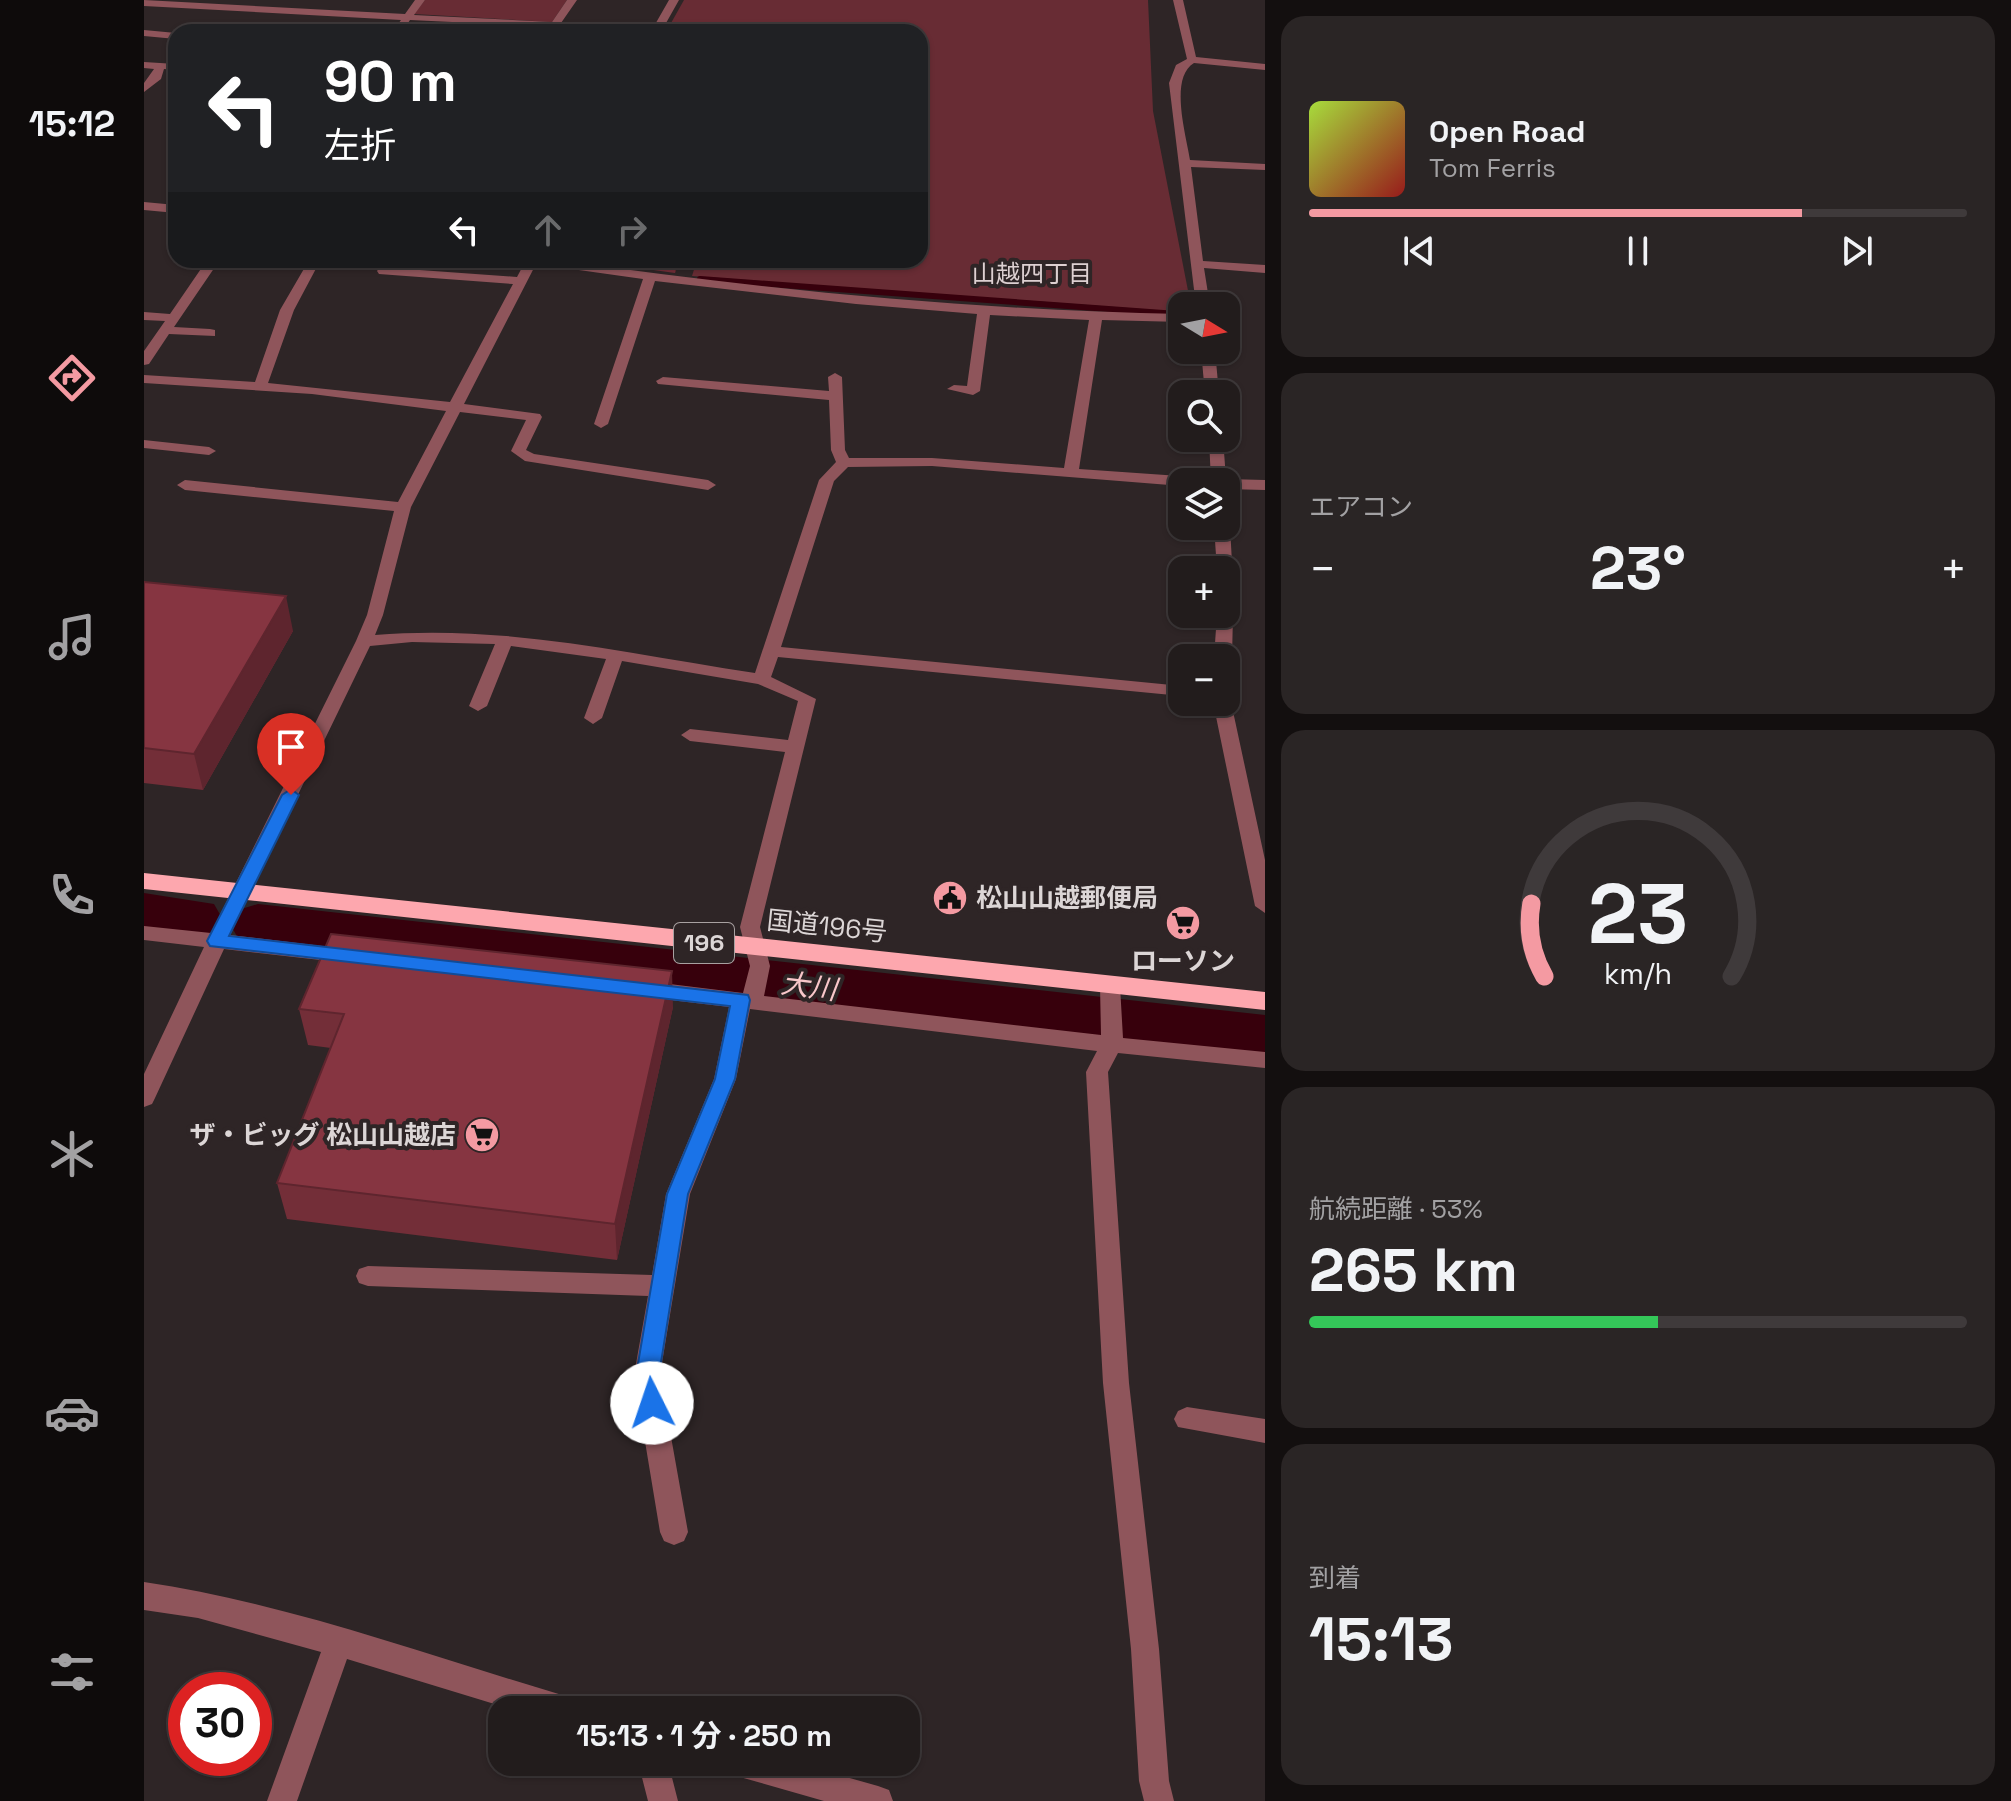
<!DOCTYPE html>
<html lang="ja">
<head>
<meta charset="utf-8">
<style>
  body { margin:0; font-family:"Space Grotesk","Noto Sans JP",sans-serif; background:#2a2525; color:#f1f3f6; height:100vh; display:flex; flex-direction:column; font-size:30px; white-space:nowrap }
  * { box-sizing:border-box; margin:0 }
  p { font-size:26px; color:#a2a1a3 }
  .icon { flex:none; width:44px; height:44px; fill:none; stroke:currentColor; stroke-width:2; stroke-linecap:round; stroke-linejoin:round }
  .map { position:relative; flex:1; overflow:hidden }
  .drawer { display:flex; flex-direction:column; gap:16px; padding:16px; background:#130f0f; width:746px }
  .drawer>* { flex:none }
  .top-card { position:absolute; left:24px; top:24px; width:760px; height:244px; border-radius:24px; box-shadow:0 2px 6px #0004,0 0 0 2px #3f3a3b; background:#202124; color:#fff; overflow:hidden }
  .needle { width:52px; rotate:100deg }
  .controls { position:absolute; left:1024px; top:292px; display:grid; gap:16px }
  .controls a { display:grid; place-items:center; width:72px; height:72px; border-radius:16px; background:#221c1c; box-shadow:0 2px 6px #0004,0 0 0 2px #3f3a3b; font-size:40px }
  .speed { position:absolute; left:24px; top:1672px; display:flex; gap:16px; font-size:40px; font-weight:700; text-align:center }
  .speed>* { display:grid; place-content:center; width:104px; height:104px; border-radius:50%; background:#221c1c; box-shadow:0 2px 6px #0004,0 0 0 2px #3f3a3b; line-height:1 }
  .speed .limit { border:12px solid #d22; background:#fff; color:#111 }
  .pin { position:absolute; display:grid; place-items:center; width:68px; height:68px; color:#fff; margin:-82px -34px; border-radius:50% 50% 50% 0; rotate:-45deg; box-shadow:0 0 8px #0007 }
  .pin .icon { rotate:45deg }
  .me { position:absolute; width:88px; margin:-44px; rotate:356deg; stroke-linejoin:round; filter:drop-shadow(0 0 6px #0008) }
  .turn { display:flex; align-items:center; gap:28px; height:168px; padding:0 24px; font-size:36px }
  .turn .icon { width:104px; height:104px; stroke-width:2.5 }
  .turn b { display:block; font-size:56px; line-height:68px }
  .lanes { display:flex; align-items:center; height:76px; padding:0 24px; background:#0003; justify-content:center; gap:40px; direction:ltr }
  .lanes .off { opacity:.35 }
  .big { font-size:60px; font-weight:700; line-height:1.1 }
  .drawer .widget { flex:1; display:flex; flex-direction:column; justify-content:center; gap:12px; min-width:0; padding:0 28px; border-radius:24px; background:#2a2525 }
  .drawer .dial { align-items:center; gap:0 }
  .dial svg { height:208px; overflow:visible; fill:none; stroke:#3f3a3b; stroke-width:7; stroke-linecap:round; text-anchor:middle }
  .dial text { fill:#f1f3f6; stroke:none }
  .song { display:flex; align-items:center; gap:24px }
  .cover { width:96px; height:96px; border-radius:12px; background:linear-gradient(135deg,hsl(80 70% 55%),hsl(0 70% 35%)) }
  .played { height:8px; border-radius:4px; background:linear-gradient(90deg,#f49aa2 75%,#3f3a3b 75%) }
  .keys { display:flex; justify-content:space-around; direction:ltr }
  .heat { display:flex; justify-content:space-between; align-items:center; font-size:44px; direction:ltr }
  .charge { height:12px; border-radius:6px; background:linear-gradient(90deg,#34c759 53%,#3f3a3b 0) }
  .trip { position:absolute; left:344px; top:1696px; width:432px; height:80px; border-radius:24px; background:#221c1c; box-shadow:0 2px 6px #0004,0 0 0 2px #3f3a3b; font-weight:700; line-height:80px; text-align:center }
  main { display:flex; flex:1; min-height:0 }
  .dock { display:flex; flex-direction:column; width:144px; justify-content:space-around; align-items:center; background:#0e0b0b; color:#a2a1a3 }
  .dock .icon { width:56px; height:56px }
  .dock .selected { color:#f49aa2 }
  .dock b { font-size:36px; color:#f1f3f6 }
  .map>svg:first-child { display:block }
  .green { fill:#682c34 }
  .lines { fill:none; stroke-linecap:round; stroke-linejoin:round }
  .stream { stroke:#37000c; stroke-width:6 }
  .river { fill:#37000c; fill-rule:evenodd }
  .minor { fill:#8f555b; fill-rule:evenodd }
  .highway { fill:#fda7ae; fill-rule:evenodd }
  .wall { fill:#732e38 }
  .shaded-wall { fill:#5e252e }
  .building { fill:#863541; stroke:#5e252e; stroke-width:2 }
  .route { fill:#1a73e8; stroke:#114b97; stroke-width:2 }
  .labels { text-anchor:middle; stroke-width:8; stroke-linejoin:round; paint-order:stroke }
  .far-neighbourhood-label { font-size:24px; fill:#ddd0d1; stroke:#2e2526 }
  .shield { fill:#2e2526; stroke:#a8a1a1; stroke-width:2 }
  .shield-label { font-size:24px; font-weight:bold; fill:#dcd6d6 }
  .poi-label { font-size:26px; font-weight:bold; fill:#dcd6d6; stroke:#2e2526; text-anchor:start }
  .street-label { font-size:26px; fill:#dcd6d6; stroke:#2e2526 }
  .water-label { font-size:28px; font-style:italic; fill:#f9c7ca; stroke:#2e2526 }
</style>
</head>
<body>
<main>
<nav class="dock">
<b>15:12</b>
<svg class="icon selected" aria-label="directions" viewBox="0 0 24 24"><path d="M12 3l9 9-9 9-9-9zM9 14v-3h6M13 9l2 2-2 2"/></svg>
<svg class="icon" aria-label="music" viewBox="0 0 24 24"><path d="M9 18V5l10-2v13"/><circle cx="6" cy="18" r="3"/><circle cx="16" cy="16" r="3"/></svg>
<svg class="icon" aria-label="phone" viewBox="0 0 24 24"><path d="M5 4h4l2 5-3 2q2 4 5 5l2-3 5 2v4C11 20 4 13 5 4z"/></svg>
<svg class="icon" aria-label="climate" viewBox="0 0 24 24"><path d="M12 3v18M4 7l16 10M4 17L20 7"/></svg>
<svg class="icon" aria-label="car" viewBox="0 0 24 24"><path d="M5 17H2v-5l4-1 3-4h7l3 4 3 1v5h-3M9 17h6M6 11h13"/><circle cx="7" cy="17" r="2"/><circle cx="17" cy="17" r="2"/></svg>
<svg class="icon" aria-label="filters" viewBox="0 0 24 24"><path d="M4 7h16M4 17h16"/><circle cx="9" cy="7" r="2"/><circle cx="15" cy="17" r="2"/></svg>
</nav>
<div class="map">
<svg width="1121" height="1801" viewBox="0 0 1121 1801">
  <rect width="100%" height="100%" fill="#2e2526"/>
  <path class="green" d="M 281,0 L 423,0 L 408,22 L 270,14 Z
    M 540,0 L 1004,0 L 1009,111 L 1047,306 L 1038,306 L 1038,312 L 548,276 L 553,260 L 776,260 L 776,32 L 522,32 Z"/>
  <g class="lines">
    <path class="stream" d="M 556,279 L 1033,314"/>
    <path class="river" d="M 0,893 L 70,904 L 78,918 L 70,932 L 50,938 L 0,933 Z
      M 114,904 L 1121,1015 L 1121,1061 L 114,944 L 94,938 L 86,924 L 94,910 Z"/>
    <path class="minor" d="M 0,0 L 261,14 L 271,0 L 281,0 L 270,15 L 408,22 L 423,0 L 433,0 L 417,23 L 509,28 L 525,0 L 535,0 L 517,32 L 266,20 L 258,32 L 248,32 L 257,20 L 0,6 Z
      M 1029,0 L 1039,0 L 1052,57 L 1121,64 L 1121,70 L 1050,63 C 1025,78 1042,134 1046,160 L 1121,164 L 1121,170 L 1047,167 L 1059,261 L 1121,265 L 1121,273 L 1060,268 L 1066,306 L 1052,306 L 1025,83 L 1032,65 L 1043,59 Z
      M 0,30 L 32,33 L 32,39 L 0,36 Z
      M 0,62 L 32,64 L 32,70 L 20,69 L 17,79 L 0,92 L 0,83 L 10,69 L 0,68 Z
      M 0,202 L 32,205 L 32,213 L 0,210 Z
      M 63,260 L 172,260 L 175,263 L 150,310 L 124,383 L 306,402 L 369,284 L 235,274 L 233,271 L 241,260 L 253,260 L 248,268 L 373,277 L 382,260 L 414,260 C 622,290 829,310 1038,314 L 1038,322 L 958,320 L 935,469 L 1050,477 L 1058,482 L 1038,482 L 1038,486 L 788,466 L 704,467 L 690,481 L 637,647 L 1038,686 L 1038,696 L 634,657 L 627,677 L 672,699 L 616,927 L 626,966 L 620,996 L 957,1035 L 956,986 L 959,981 L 973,981 L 976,986 L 979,1038 L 1121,1052 L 1121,1068 L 974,1053 L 964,1072 L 985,1383 L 1015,1649 L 1025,1781 L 1030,1801 L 1000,1801 L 995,1781 L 987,1649 L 959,1383 L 942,1072 L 953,1051 L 606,1009 L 592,1079 L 546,1194 L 516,1375 L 544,1532 L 540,1541 L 530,1545 L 520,1541 L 516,1532 L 490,1375 L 504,1296 L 224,1286 L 215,1283 L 212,1276 L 215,1269 L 224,1266 L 508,1275 L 522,1194 L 570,1079 L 585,1007 L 501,997 L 494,994 L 490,989 L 494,984 L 501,981 L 599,993 L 606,966 L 596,927 L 641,752 L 546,741 L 537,735 L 546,729 L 644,740 L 654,701 L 614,684 L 478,661 L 458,718 L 449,724 L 440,718 L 462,659 L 367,646 L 343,706 L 334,711 L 325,706 L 351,644 L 268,642 L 226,646 L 86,935 L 203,949 L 213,956 L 203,963 L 80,949 L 11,1098 L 8,1104 L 0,1107 L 0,1074 L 60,947 L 0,940 L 0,926 L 67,933 L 212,641 L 223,615 L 250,511 L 41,490 L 33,485 L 41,480 L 254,502 L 302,411 L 168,394 L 0,383 L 0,375 L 111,382 L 136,310 L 161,267 L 73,264 L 30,327 L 66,329 L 71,330 L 71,336 L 25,334 L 5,364 L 0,365 L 0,351 L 21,321 L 0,320 L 0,312 L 26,314 ZM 392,264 L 499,279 L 450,424 L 457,428 L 464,424 L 511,281 L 712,304 L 833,314 L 823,386 L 810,385 L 803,389 L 829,395 L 836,391 L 846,315 L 945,320 L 920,468 L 788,458 L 705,458 L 701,450 L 698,377 L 691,373 L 684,377 L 685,391 L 519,377 L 512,381 L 514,384 L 685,400 L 687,450 L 692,462 L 675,480 L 611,673 C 485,654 360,624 231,635 L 239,615 L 267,507 L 316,412 L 382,420 L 367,451 L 381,461 L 564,490 L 572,485 L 564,480 L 390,454 L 382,450 L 398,417 L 396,414 L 320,404 Z
      M 1057,350 L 1071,350 L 1075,394 L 1061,394 Z
      M 1065,438 L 1079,438 L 1082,479 L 1121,480 L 1121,490 L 1082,489 L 1082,482 L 1067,482 Z
      M 0,440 L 65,447 L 72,451 L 65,455 L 0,448 Z
      M 1082,522 L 1086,526 L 1090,600 L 1082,605 L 1082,570 L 1073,570 L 1070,526 L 1082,526 Z
      M 1082,609 L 1089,614 L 1088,658 L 1082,662 L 1082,658 L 1070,658 L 1073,614 L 1082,614 Z
      M 1082,698 L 1087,702 L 1121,860 L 1121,913 L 1111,906 L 1069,702 L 1082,702 Z
      M 1043,1407 L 1121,1419 L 1121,1443 L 1034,1427 L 1030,1419 L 1034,1411 Z
      M 0,1582 C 142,1603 280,1654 418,1695 L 428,1700 L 433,1710 L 370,1710 L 203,1659 L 153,1801 L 123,1801 L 177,1652 L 54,1618 L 0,1610 Z
      M 494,1762 L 524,1762 L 534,1801 L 504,1801 Z
      M 581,1762 L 649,1762 L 734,1786 L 745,1790 L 749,1801 L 680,1801 L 596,1777 L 585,1773 Z"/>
    <path class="highway" d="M 0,873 L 1121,992 L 1121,1010 L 0,889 Z"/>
  </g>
  <path class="wall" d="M 459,260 L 535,260 L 531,273 L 459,263 Z
    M 0,582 L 149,631 L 59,790 L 0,783 Z
    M 529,1007 L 473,1260 L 143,1219 L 133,1183 L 187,1048 L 164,1045 L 155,1009 Z"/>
  <path class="shaded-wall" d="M 531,260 L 535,260 L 531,273 Z
    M 142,596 L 149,631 L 59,790 L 50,754 Z
    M 528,971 L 529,1007 L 473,1260 L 471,1224 Z"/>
  <path class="building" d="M 0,582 L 142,596 L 50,754 L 0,748 Z
    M 187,934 L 528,971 L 471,1224 L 133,1183 L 200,1014 L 155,1009 Z"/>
  <path class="route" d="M 147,789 L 155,795 L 85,936 L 604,995 L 606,1000 L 591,1079 L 544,1194 L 515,1375 L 520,1403 L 517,1410 L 508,1414 L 500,1410 L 492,1375 L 523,1194 L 571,1079 L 586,1006 L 66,946 L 63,941 L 138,795 Z"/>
  <defs>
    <g id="civic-disc" transform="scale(1.8)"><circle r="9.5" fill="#f49aa2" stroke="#2e2526"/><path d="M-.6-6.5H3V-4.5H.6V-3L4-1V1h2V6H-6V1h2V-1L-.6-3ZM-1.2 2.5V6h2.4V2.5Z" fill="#111"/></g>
    <g id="supermarket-disc" transform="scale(1.8)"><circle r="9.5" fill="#f49aa2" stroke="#2e2526"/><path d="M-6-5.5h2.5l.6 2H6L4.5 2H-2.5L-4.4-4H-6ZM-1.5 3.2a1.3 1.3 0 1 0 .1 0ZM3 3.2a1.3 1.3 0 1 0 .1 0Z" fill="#111"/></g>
  </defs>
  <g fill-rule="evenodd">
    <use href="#civic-disc" x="806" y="898"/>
    <use href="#supermarket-disc" x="1039" y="923"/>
    <use href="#supermarket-disc" x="338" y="1135"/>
  </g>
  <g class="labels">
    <g class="far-neighbourhood-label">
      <text x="888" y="282">山越四丁目</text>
    </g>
    <rect class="shield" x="530" y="923" width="60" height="40" rx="6"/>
    <g class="shield-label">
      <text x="560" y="951">196</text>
    </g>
    <g class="poi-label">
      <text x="832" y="907">松山山越郵便局</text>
      <text x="1039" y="970" text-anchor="middle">ローソン</text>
      <text x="312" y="1144" text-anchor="end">ザ・ビッグ 松山山越店</text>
    </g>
    <g class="street-label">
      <text transform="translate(683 926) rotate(6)" y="9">国道196号</text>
    </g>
    <g class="water-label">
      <text transform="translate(665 986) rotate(7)" y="10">大川</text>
    </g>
  </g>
</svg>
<div class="controls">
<a><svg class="needle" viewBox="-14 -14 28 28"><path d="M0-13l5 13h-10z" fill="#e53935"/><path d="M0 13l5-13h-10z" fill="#a2a1a3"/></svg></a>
<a><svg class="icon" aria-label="search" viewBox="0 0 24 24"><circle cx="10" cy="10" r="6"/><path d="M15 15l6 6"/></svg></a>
<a><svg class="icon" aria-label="layers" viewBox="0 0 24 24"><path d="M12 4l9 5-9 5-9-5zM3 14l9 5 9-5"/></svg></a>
<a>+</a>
<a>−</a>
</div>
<div class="speed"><div class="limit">30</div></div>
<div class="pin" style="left:147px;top:795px;background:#d93025"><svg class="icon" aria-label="arrive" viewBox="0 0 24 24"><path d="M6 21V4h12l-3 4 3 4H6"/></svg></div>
<svg class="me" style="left:508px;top:1403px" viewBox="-20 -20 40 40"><circle r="19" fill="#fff"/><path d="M0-13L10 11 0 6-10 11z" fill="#1a73e8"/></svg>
<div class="trip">15:13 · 1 分 · 250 m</div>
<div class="top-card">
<div class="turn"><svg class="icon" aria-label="left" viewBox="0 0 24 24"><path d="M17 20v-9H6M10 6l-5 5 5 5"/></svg><div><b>90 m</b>左折</div></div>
<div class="lanes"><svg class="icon" aria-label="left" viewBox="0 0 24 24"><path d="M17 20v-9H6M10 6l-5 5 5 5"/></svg><svg class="icon off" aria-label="ahead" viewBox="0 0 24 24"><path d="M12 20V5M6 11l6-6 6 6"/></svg><svg class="icon off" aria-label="right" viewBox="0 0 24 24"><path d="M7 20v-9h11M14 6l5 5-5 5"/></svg></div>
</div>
</div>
<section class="drawer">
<div class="widget">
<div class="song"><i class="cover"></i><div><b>Open Road</b><p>Tom Ferris</p></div></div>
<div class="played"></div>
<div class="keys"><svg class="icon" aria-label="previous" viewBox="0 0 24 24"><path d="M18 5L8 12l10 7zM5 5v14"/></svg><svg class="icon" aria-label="pause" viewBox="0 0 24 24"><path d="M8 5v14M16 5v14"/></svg><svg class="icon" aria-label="next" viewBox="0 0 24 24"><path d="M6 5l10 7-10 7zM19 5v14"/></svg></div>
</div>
<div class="widget"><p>エアコン</p>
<div class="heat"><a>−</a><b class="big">23°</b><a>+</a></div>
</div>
<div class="widget dial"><svg viewBox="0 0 100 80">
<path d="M14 69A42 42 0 1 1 86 69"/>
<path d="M14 69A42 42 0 0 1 9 41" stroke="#f49aa2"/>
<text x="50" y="56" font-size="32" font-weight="700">23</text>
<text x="50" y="72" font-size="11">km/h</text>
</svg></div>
<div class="widget"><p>航続距離 · 53%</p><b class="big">265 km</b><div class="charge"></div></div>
<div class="widget"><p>到着</p><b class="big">15:13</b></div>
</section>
</main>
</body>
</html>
